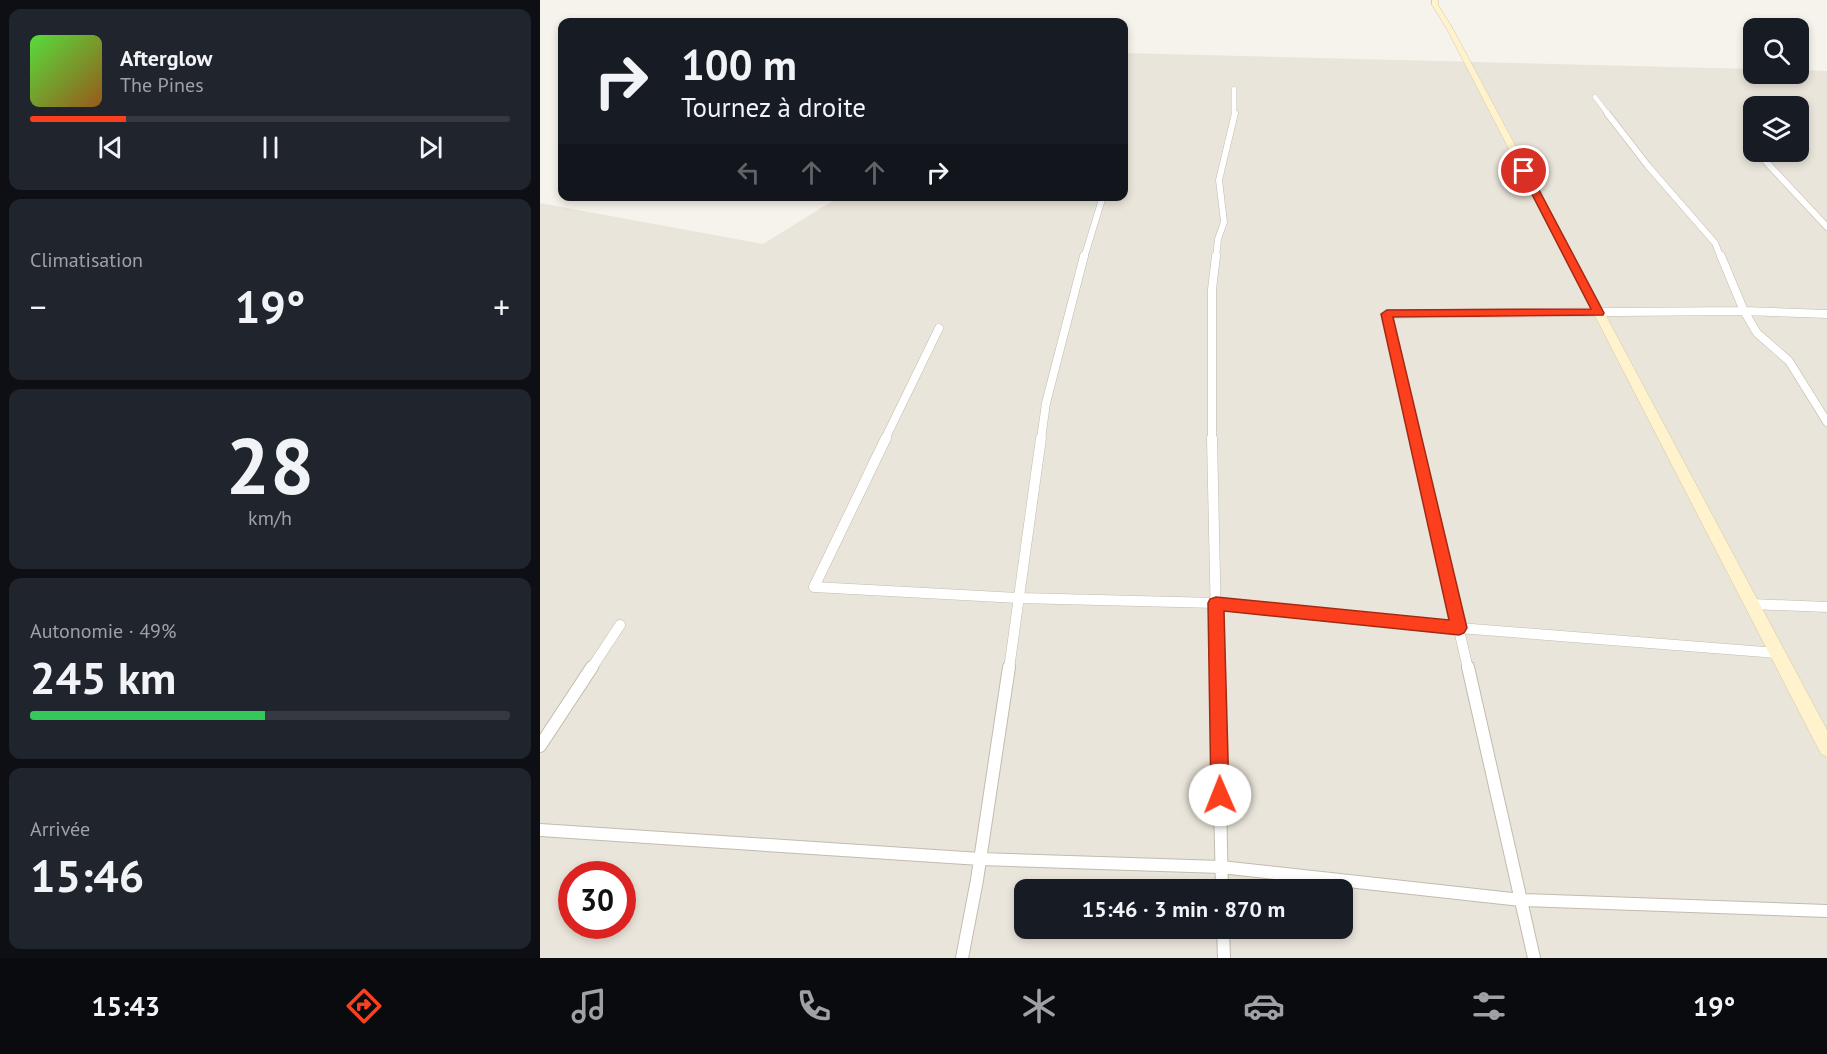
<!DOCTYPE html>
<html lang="fr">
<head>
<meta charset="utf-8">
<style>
  body { margin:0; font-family:"PT Sans",sans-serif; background:#20242c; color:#f1f3f6; height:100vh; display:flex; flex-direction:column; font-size:22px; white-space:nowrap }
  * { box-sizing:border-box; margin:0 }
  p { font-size:20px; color:#9ea1a6 }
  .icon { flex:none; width:33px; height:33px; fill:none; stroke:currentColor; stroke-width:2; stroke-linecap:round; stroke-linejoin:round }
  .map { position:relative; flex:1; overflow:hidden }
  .side { display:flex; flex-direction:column; gap:9px; padding:9px; background:#0d0f14; width:540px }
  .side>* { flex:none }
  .hud { position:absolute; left:18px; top:18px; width:570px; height:183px; border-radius:12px; box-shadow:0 3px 9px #0003; background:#171b24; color:#f1f3f6; overflow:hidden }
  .controls { position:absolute; left:1203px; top:18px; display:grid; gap:12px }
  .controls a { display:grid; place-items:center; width:66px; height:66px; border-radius:12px; background:#171b24; box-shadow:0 3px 9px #0003; font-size:30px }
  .speed { position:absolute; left:18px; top:861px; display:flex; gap:12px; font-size:30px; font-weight:700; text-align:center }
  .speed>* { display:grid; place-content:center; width:78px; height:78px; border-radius:50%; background:#171b24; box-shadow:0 3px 9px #0003; line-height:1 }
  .speed .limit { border:9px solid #d22; background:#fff; color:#111 }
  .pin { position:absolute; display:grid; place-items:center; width:51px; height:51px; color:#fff; margin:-26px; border:3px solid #fff; border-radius:50%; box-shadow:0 2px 6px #0007 }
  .me { position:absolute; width:66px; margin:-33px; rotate:359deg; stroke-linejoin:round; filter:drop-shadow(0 0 4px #0008) }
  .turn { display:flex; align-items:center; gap:21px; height:126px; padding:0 24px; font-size:27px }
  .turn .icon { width:78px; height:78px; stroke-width:2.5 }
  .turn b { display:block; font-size:42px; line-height:51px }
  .lanes { display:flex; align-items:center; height:57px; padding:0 24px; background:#0003; justify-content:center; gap:30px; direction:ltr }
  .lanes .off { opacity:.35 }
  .big { font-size:45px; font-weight:800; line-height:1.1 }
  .side .tile { flex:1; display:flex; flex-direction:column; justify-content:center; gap:9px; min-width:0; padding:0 21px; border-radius:12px; background:#20242c }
  .side .dial { align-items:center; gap:0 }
  .dial b { font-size:78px; line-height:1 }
  .song { display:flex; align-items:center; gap:18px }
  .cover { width:72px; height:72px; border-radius:9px; background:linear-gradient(135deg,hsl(110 70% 55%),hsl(30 70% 35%)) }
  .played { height:6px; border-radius:3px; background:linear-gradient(90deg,#fc3f1d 20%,#363941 20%) }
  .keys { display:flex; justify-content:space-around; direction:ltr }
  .heat { display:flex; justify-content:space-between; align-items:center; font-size:33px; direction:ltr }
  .charge { height:9px; border-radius:4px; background:linear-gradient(90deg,#34c759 49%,#363941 0) }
  .trip { position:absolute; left:474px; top:879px; width:339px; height:60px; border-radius:12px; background:#171b24; box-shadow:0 3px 9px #0003; font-weight:800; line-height:60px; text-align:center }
  .tab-bar { display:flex; height:96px; justify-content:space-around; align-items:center; background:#090b0e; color:#9ea1a6 }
  .tab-bar .icon { width:42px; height:42px }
  .tab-bar .on { color:#fc3f1d }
  .tab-bar b { font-size:27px; color:#f1f3f6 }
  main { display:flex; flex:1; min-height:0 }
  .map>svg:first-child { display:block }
  .residential { fill:#eae5da; fill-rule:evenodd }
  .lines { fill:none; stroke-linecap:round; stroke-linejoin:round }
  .minor-far4-casing { stroke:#c2bbae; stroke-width:5 }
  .minor-far3-casing { stroke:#c2bbae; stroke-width:7 }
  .minor-far2-casing { stroke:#c2bbae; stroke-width:9 }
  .minor-far1-casing { stroke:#c2bbae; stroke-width:11 }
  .minor-casing { stroke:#c2bbae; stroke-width:14 }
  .secondary-casing { stroke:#d6c79b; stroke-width:1 }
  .minor-far4 { stroke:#fff; stroke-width:4.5 }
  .minor-far3 { stroke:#fff; stroke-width:6 }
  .minor-far2 { stroke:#fff; stroke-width:8 }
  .minor-far1 { stroke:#fff; stroke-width:10 }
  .minor { stroke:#fff; stroke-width:12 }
  .secondary { fill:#fff3cd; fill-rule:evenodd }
  .route { fill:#fc3f1d; stroke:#a42913; stroke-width:1.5 }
</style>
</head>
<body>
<main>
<section class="side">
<div class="tile">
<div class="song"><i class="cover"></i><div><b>Afterglow</b><p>The Pines</p></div></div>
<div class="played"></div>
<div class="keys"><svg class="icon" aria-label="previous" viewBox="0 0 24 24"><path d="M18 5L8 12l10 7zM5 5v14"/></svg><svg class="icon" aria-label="pause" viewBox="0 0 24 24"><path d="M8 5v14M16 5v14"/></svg><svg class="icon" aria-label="next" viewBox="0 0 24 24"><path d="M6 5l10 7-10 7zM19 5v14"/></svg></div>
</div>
<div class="tile"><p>Climatisation</p>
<div class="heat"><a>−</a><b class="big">19°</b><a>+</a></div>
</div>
<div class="tile dial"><b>28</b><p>km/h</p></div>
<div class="tile"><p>Autonomie · 49%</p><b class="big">245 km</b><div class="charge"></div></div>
<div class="tile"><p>Arrivée</p><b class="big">15:46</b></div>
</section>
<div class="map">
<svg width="1287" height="958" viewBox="0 0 1287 958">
  <rect width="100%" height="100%" fill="#f6f3ec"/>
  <path class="residential" d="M 584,53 L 1213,69 L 1214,74 L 1258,74 L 1259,70 L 1287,71 L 1287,958 L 0,958 L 0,203 L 223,244 L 299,197 L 584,196 ZM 1214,106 L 1258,106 L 1258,152 L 1214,152 ZM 32,874 L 82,874 L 82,926 L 32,926 ZM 484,890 L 802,890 L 802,928 L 484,928 Z"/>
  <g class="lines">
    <g class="minor-far4-casing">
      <path id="minor-far4" d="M 694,89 L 694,114
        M 1055,97 L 1068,114"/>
    </g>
    <g class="minor-far3-casing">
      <path id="minor-far3" d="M 1067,113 L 1108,166 L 1175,243 L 1181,258
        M 1217,152 L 1287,227
        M 544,258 L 563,196
        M 676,258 L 678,239 L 684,222 L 679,180 L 695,113"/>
    </g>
    <g class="minor-far2-casing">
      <path id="minor-far2" d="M 1181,256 L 1204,311 L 1217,333 L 1249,361 L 1287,422
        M 345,439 L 399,328
        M 501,439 L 506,403 L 544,256
        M 672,439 L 672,289 L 676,256
        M 876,439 L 847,314 L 1204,311 L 1287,314"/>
    </g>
    <g class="minor-far1-casing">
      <path id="minor-far1" d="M 346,438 L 274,587 L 480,598 L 676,603 L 919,628 L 1237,653
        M 672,438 L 677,669
        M 875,438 L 928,669
        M 1211,604 L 1287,607
        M 51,669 L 80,625
        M 469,669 L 501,438"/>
    </g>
    <g class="minor-casing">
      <path id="minor" d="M 677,667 L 682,890
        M 928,667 L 994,958
        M 0,746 L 52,667
        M 0,830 L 440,859 L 681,867 L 981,900 L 1287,911
        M 683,928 L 684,958
        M 422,958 L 437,880 L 469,667"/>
    </g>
    <g class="secondary-casing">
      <path id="secondary" d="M 892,0 L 898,0 L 898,5 L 913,29 L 1287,730 L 1287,757 L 1281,754 L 907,29 L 892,5 Z"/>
    </g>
    <use href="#minor-far4" class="minor-far4"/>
    <use href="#minor-far3" class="minor-far3"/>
    <use href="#minor-far2" class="minor-far2"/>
    <use href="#minor-far1" class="minor-far1"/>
    <use href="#minor" class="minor"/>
    <use href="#secondary" class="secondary"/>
  </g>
  <path class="route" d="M 984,168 L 989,171 L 1064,313 L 1063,315 L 853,317 L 927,628 L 924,633 L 919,635 L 684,611 L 689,795 L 686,801 L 680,804 L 673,801 L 671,795 L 668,603 L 670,599 L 676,597 L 909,620 L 841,314 L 847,310 L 1051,309 L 980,171 Z"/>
</svg>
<div class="controls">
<a><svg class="icon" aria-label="search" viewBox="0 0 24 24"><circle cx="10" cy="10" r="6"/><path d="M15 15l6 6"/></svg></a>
<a><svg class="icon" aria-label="layers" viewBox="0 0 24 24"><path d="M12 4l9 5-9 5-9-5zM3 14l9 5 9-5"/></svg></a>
</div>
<div class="speed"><div class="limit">30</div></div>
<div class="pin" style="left:984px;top:171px;background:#d93025"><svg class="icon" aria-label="arrive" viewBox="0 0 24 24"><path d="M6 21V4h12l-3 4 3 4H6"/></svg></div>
<svg class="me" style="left:680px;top:795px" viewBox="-20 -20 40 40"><circle r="19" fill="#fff"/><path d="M0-13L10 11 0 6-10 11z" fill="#fc3f1d"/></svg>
<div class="trip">15:46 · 3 min · 870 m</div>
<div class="hud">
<div class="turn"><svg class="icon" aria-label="right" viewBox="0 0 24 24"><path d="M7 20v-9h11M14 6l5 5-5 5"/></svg><div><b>100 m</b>Tournez à droite</div></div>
<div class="lanes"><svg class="icon off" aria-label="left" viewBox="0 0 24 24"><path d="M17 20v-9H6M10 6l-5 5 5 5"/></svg><svg class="icon off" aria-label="ahead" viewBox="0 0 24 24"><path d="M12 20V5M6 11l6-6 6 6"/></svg><svg class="icon off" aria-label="ahead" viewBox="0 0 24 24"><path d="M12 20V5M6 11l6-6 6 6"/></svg><svg class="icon" aria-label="right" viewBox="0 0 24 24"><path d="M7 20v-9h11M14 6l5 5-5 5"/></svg></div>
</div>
</div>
</main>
<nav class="tab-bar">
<b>15:43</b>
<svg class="icon on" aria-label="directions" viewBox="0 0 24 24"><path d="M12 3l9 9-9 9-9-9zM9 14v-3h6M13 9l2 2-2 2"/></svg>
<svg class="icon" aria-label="music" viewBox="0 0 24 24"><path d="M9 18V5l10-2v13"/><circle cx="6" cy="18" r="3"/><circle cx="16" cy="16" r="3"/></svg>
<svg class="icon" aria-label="phone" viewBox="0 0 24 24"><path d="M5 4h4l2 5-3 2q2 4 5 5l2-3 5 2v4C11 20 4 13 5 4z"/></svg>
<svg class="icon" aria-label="climate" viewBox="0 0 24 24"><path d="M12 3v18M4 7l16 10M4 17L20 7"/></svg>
<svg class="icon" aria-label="car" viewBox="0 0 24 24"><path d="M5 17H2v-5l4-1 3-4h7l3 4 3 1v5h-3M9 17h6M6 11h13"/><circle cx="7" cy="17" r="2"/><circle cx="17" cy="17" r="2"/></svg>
<svg class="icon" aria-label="filters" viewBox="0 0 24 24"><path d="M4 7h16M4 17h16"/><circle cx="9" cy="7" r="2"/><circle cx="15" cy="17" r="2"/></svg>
<b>19°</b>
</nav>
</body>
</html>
